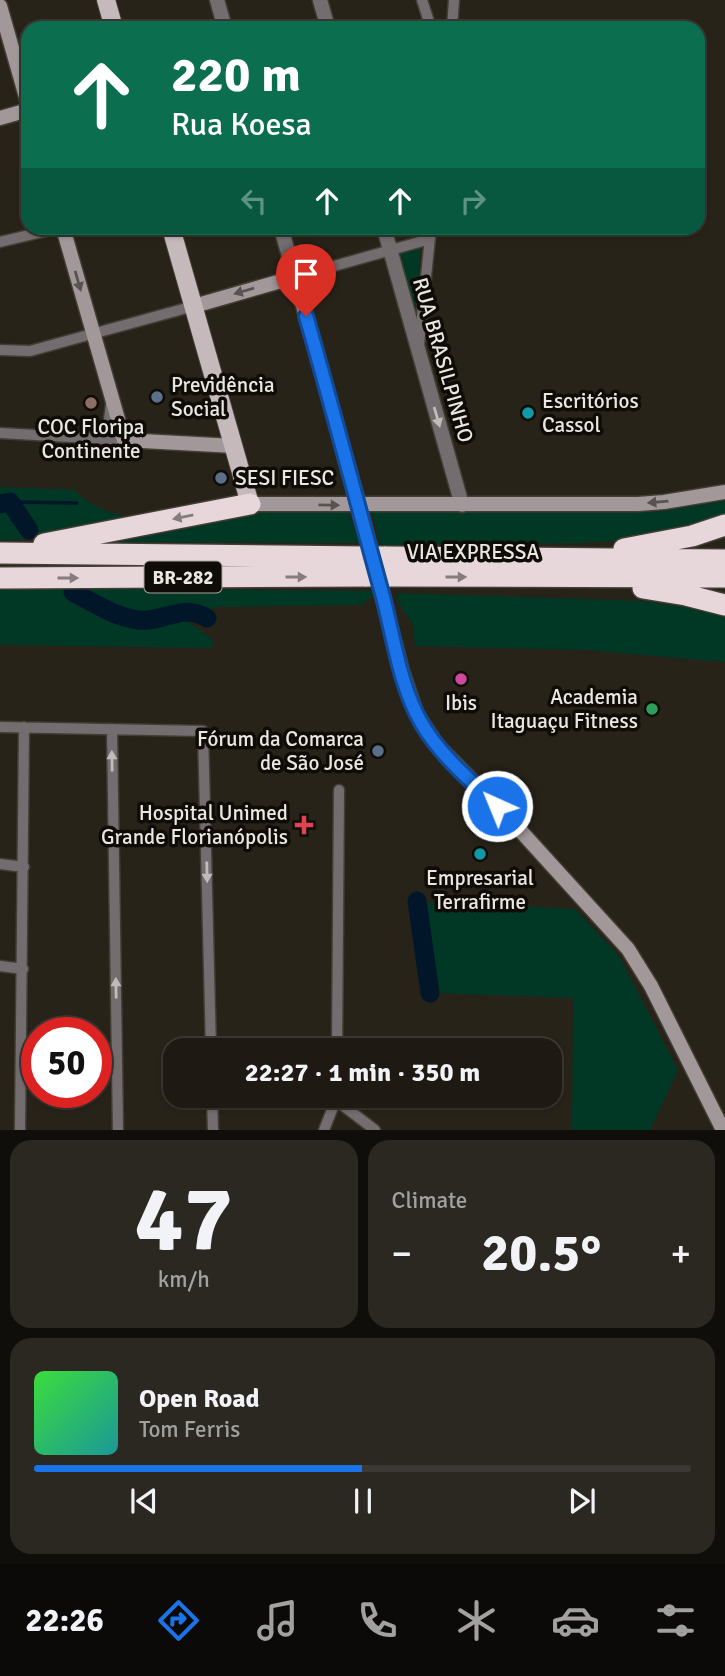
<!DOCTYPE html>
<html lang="en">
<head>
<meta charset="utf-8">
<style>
  body { margin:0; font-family:Signika,sans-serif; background:#2b2721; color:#f1f3f6; height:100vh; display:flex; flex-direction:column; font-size:26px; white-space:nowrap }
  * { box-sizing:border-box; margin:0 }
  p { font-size:23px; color:#a1a1a0 }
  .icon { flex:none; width:38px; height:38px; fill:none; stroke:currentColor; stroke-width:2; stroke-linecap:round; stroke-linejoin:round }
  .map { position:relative; height:1130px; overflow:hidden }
  .panel { display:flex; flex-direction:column; gap:10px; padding:10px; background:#100e0a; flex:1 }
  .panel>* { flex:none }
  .hud { position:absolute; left:21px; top:21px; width:684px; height:214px; border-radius:21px; box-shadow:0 2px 5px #0004,0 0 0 2px #3c3833; background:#0b6e4f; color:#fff; overflow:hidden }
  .speed { position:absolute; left:21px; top:1017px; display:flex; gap:14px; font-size:35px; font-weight:700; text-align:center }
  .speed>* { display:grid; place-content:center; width:91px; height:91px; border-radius:50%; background:#1e1a13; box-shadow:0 2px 5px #0004,0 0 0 2px #3c3833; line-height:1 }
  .speed .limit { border:10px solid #d22; background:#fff; color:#111 }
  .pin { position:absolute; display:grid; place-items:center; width:60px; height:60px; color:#fff; margin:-72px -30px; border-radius:50% 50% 50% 0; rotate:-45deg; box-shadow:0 0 7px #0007 }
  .pin .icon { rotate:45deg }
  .me { position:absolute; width:77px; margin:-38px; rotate:316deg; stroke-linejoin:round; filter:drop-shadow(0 0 5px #0008) }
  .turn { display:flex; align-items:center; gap:24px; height:147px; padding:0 35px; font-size:32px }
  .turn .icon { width:91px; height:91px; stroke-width:2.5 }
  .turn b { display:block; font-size:49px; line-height:60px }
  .lanes { display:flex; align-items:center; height:66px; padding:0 35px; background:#0003; justify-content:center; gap:35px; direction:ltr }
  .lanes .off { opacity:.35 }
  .big { font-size:52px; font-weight:700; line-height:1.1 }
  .panel .card { flex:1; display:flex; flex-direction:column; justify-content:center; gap:10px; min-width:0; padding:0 24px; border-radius:21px; background:#2b2721 }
  .panel .dial { align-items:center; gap:0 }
  .dial b { font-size:91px; line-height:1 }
  .song { display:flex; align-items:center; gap:21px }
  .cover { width:84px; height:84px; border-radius:10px; background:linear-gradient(135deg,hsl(120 70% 55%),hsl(180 70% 35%)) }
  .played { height:7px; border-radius:4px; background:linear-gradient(90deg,#1a73e8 50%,#3c3833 50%) }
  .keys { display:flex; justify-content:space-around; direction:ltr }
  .heat { display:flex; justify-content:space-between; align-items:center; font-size:38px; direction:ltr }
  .panel .tiles { flex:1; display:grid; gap:10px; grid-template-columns:1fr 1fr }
  .card:last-child { grid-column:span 2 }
  .trip { position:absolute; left:163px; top:1038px; width:399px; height:70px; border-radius:21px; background:#1e1a13; box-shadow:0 2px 5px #0004,0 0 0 2px #3c3833; font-weight:700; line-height:70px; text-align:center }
  .tab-bar { display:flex; height:112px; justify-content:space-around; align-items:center; background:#0c0a08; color:#a1a1a0 }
  .tab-bar .icon { width:49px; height:49px }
  .tab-bar .current { color:#1a73e8 }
  .tab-bar b { font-size:32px; color:#f1f3f6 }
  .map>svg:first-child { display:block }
  .green { fill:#003725 }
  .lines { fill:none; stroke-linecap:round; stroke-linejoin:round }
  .stream { stroke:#02162a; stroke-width:3.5 }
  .river { stroke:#02162a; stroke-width:19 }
  .minor-casing { stroke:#433e35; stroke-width:13 }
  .tertiary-casing { stroke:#433e35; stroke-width:17 }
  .secondary-casing { stroke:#433e35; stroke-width:17 }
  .primary-casing { stroke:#433e35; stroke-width:20 }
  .motorway-casing { stroke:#433e35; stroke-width:24 }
  .minor { stroke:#746d6f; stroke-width:10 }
  .tertiary { stroke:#746d6f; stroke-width:14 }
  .secondary { stroke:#a2989a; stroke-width:14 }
  .primary { stroke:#c6b9bc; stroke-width:18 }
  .motorway { stroke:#e7d7da; stroke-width:21 }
  .motorway-bridge-casing { stroke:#433e35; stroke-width:24; stroke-linecap:butt }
  .motorway-bridge { stroke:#e7d7da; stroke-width:21 }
  .oneway { fill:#585251 }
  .oneway2 { fill:#c1bcb9 }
  .oneway3 { fill:#867c7c }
  .route-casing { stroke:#114b97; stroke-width:18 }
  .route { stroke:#1a73e8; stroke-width:12 }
  .service-dot { fill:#5c6f8a; stroke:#0f0c08; stroke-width:2.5 }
  .education-dot { fill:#8d6e63; stroke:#0f0c08; stroke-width:2.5 }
  .culture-dot { fill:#0f9aa8; stroke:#0f0c08; stroke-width:2.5 }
  .hotel-dot { fill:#d1479c; stroke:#0f0c08; stroke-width:2.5 }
  .leisure-dot { fill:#2e9e5b; stroke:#0f0c08; stroke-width:2.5 }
  .health-dot { fill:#e0444e; stroke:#0f0c08; stroke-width:2.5 }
  .labels { text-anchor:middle; stroke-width:7; stroke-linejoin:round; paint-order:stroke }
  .shield { fill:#0f0c08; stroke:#a8a5a0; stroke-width:2 }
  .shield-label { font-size:19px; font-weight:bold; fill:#eae7e1 }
  .street-label { font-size:21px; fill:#eae7e1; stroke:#0f0c08 }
  .poi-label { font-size:21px; fill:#eae7e1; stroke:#0f0c08; text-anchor:start }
</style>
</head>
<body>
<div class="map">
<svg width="725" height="1130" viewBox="0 0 725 1130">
  <rect width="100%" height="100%" fill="#282319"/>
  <path class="green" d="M 421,244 L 416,312 L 394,252 Z
    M 0,487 L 75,490 C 89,506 106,511 126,517 L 47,537 L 0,541 Z
    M 725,501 L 725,519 L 649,539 L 582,543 L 380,545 L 371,511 L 655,512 Z
    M 229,511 L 348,511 L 360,543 L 111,542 Z
    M 0,588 L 377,591 L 362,605 L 217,607 L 186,620 L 213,640 L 212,648 L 0,645 Z
    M 400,593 L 643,601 L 713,611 L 725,616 L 725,662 L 585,650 L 415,646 L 413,626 L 396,598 Z
    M 417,901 L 575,909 L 619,956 L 678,1070 L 650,1130 L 572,1130 L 573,998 L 430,993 Z"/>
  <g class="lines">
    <path class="stream" d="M 10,502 L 77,503"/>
    <path class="river" d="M 0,504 L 10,502 L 29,530
      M 73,592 C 94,603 115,617 138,620 C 164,623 180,603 207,618
      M 417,901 L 430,993"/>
    <g class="minor-casing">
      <path id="minor" d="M 422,0 L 431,28
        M 452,28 L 454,0
        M 0,242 L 59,228
        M 295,277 L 430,239
        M 419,345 L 431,228
        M 0,350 L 30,351 L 194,306
        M 0,433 L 124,440
        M 107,435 L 111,404
        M 0,727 L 203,731 L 211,1050
        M 112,729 L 118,1130
        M 0,864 L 24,867
        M 0,966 L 23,969
        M 337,1050 L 339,790
        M 212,1096 L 213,1130
        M 337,1101 L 375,1130
        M 20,1130 L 24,727
        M 324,1130 L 337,1097"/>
    </g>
    <g class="tertiary-casing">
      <path id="tertiary" d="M 217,0 L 225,28
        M 320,0 L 328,28
        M 281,228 L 295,277
        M 384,228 L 462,505"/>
    </g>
    <g class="secondary-casing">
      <path id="secondary" d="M 0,6 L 28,104
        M 0,118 L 28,110
        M 63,228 L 124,440 L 234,446
        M 194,306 L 295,277 L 359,505 L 402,671 L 417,715 L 438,746 L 508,817 L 628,949 L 651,986 L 723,1130
        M 250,504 L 638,504 L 664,502 L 725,492"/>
    </g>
    <g class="primary-casing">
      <path id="primary" d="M 106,0 L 114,28
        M 171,228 L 250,504"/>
    </g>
    <g class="motorway-casing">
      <path id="motorway" d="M 44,544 L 250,504
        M 624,549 L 692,536 L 725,525
        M 0,553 L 365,557
        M 384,557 L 725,560
        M 388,576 L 725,577
        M 0,578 L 367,576
        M 643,588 L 686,595 L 725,605"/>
    </g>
    <use href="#minor" class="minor"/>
    <use href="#tertiary" class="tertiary"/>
    <use href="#secondary" class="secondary"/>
    <use href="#primary" class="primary"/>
    <use href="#motorway" class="motorway"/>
    <g class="motorway-bridge-casing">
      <path id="motorway-bridge" d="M 365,557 L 384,557
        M 367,576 L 388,576"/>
    </g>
    <use href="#motorway-bridge" class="motorway-bridge"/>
  </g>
  <defs><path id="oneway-solid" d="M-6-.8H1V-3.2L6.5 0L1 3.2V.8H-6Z" transform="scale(1.75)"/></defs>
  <g class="oneway">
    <use href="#oneway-solid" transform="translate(78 281) rotate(74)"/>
    <use href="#oneway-solid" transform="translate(244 291) rotate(164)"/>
    <use href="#oneway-solid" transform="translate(658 502) rotate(175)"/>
    <use href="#oneway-solid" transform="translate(329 505) rotate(1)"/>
  </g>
  <g class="oneway2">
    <use href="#oneway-solid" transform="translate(437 417) rotate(74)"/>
    <use href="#oneway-solid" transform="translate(112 761) rotate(-91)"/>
    <use href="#oneway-solid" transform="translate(207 872) rotate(89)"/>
    <use href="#oneway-solid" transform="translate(116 988) rotate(-91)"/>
  </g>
  <g class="oneway3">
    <use href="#oneway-solid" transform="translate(183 517) rotate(169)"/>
    <use href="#oneway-solid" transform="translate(296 577)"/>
    <use href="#oneway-solid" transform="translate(456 577)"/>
    <use href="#oneway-solid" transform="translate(68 578)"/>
  </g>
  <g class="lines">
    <g class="route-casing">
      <path id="route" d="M 306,316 C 333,409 357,503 383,597 C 394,639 400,687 422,724 C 440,755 471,781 497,806"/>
    </g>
    <use href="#route" class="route"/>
  </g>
  <g class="service-dot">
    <circle cx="157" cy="397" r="7"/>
    <circle cx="221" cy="478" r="7"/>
    <circle cx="378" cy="751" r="7"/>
  </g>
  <circle class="education-dot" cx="91" cy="403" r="7"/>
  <g class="culture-dot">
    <circle cx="528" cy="413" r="7"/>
    <circle cx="480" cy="854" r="7"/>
  </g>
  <circle class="hotel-dot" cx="461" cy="679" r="7"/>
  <circle class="leisure-dot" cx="652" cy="709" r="7"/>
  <path class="health-dot" d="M300.5 814.5h7v7h7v7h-7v7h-7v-7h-7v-7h7z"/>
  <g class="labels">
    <rect class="shield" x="144.5" y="561.5" width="77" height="31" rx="5"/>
    <g class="shield-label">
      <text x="183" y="584">BR-282</text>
    </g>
    <g class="street-label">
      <text transform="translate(443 360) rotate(74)" y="7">RUA BRASILPINHO</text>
      <text x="473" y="559">VIA EXPRESSA</text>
    </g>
    <g class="poi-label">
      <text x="171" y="392">Previdência<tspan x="171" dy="24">Social</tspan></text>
      <text x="542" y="408">Escritórios<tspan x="542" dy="24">Cassol</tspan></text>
      <text x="91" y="434" text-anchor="middle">COC Floripa<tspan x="91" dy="24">Continente</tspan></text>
      <text x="235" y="485">SESI FIESC</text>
      <text x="638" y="704" text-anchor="end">Academia<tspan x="638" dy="24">Itaguaçu Fitness</tspan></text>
      <text x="461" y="710" text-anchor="middle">Ibis</text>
      <text x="364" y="746" text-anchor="end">Fórum da Comarca<tspan x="364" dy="24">de São José</tspan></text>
      <text x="288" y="820" text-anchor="end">Hospital Unimed<tspan x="288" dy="24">Grande Florianópolis</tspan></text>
      <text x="480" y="885" text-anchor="middle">Empresarial<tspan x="480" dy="24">Terrafirme</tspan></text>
    </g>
  </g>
</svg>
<div class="speed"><div class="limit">50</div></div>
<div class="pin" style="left:306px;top:316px;background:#d93025"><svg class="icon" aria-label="arrive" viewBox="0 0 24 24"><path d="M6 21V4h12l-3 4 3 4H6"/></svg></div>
<svg class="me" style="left:497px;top:806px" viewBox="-20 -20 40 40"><circle r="17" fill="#1a73e8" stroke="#fff" stroke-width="3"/><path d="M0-11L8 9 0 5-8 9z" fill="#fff"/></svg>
<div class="trip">22:27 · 1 min · 350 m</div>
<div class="hud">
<div class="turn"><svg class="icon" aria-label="ahead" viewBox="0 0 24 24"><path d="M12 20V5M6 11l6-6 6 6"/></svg><div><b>220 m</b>Rua Koesa</div></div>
<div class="lanes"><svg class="icon off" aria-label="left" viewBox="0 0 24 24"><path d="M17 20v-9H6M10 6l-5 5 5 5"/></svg><svg class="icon" aria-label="ahead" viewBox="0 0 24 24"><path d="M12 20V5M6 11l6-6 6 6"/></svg><svg class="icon" aria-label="ahead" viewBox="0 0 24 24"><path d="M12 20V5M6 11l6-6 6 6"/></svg><svg class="icon off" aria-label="right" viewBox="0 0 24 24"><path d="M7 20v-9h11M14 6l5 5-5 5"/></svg></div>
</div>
</div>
<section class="panel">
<div class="tiles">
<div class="card dial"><b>47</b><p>km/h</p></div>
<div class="card"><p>Climate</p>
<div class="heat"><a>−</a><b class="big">20.5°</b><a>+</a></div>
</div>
<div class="card">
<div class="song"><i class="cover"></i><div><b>Open Road</b><p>Tom Ferris</p></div></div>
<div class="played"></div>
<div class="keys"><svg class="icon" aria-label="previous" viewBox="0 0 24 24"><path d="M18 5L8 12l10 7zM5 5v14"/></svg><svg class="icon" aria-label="pause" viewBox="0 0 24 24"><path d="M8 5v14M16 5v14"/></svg><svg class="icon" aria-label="next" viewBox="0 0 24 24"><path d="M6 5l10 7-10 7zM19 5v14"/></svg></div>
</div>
</div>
</section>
<nav class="tab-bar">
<b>22:26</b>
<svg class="icon current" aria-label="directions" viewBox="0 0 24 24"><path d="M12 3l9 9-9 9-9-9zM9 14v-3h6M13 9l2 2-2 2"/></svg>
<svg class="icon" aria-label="music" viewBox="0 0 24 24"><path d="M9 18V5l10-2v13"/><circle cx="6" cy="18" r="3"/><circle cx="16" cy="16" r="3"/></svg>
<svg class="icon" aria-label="phone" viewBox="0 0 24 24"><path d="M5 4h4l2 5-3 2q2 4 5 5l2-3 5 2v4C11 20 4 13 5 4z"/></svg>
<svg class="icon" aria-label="climate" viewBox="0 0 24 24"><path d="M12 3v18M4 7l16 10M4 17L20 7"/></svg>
<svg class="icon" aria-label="car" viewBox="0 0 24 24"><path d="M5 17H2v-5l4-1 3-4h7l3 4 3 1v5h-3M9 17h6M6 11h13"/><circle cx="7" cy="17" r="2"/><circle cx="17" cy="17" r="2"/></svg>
<svg class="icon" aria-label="filters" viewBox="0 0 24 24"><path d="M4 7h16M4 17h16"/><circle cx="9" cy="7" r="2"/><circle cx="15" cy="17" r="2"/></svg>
</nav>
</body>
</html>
